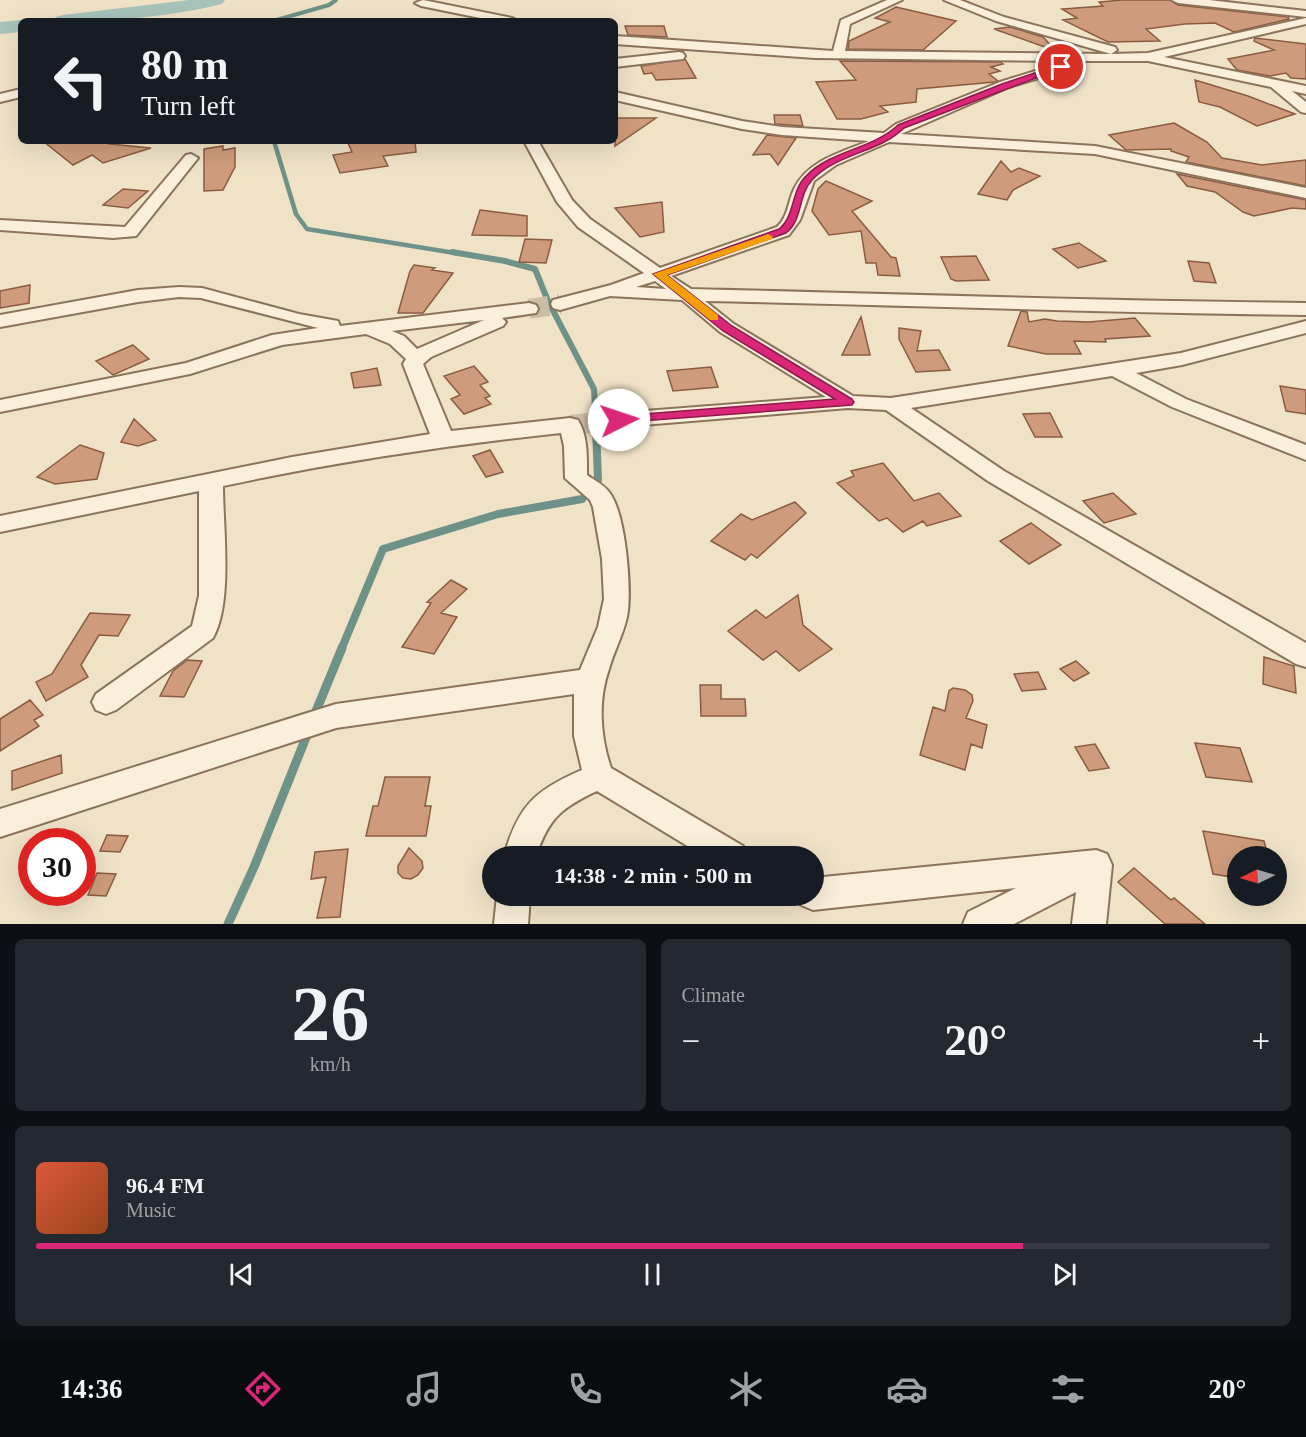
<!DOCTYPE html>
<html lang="en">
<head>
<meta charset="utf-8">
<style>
  body { margin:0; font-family:"Times New Roman",serif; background:#242831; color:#f1f3f6; height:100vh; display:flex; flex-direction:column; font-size:22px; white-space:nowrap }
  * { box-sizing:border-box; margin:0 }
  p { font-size:20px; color:#9ea1a6 }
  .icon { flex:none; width:33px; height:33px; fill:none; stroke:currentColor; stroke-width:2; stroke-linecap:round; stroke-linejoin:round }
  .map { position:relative; height:924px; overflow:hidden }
  .sheet { display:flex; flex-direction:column; gap:15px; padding:15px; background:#0d0f14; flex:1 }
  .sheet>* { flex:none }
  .banner { position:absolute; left:18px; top:18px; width:600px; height:126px; border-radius:9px; box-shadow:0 6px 24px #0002; background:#171b24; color:#f1f3f6; overflow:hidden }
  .needle { width:39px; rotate:265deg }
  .controls { position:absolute; left:1227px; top:846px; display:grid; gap:12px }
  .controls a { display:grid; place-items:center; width:60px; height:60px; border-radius:50%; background:#171b24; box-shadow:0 6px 24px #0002; font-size:30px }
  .speed { position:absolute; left:18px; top:828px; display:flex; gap:12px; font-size:30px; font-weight:700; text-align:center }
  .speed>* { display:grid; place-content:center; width:78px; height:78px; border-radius:50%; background:#171b24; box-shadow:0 6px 24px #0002; line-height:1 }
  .speed .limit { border:9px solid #d22; background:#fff; color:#111 }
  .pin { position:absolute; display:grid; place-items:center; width:51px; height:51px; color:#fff; margin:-26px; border:3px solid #fff; border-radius:50%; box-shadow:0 2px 6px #0007 }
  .me { position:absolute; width:66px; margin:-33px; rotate:86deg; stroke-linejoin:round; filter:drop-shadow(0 0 4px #0008) }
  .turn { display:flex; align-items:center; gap:21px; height:126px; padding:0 24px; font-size:27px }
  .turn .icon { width:78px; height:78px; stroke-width:2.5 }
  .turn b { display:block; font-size:42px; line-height:51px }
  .big { font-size:45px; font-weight:600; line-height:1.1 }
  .sheet .widget { flex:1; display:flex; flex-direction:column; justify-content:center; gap:9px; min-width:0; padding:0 21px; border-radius:9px; background:#242831 }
  .sheet .dial { align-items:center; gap:0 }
  .dial b { font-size:78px; line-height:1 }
  .song { display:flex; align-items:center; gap:18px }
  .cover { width:72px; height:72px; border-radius:9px; background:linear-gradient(135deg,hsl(10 70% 55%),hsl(20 70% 35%)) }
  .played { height:6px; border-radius:3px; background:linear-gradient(90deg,#db2777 80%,#363941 80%) }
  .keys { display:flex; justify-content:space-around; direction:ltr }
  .heat { display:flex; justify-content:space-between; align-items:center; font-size:33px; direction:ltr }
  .sheet .tiles { flex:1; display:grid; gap:15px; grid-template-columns:1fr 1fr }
  .widget:last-child { grid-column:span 2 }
  .trip { position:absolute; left:482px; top:846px; width:342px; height:60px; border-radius:30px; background:#171b24; box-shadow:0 6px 24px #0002; font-weight:600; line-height:60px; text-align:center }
  .dock { display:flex; height:96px; justify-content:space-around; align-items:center; background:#090b0e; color:#9ea1a6 }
  .dock .icon { width:42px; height:42px }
  .dock .selected { color:#db2777 }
  .dock b { font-size:27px; color:#f1f3f6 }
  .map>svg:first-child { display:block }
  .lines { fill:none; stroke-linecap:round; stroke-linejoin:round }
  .stream-far4 { stroke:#6e9288; stroke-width:4 }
  .stream-far3 { stroke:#6e9288; stroke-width:4.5 }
  .stream-far2 { stroke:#6e9288; stroke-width:6 }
  .stream-far1 { stroke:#6e9288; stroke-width:8 }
  .stream { stroke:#6e9288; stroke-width:9 }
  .river { fill:#a8c3ba; fill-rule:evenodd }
  .building { fill:#ce9c7c; stroke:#8b5c41; stroke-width:1.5 }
  .street-tunnel { stroke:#cbbea6; stroke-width:20; stroke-dasharray:20 10; stroke-linecap:butt }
  .street-casing { stroke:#8c745c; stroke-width:4 }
  .street { fill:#faefdb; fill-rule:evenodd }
  .route { fill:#db2777; stroke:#8e194d; stroke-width:1.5 }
  .slow { fill:#f59e0b }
</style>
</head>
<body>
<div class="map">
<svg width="1306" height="924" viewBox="0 0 1306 924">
  <rect width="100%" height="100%" fill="#efe2c7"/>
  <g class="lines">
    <path class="stream-far4" d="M 273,21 L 329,5 L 336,0"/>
    <path class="stream-far3" d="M 274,141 L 296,214 L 307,229 L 461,254"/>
    <path class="stream-far2" d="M 452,252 L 505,261 L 535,269 L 548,301 L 594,389 L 596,430"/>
    <path class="stream-far1" d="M 596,428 L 598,480
      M 341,650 L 383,549 L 498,514 L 582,499"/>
    <path class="stream" d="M 314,716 L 342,648
      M 228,924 L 254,867 L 309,730"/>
    <path class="river" d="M 189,0 L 225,0 L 222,4 C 166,18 111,21 53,21 L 56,17 L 63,15 Z
      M 21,20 L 25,21 L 21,21 L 21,32 L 0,34 L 0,22 Z"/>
  </g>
  <path class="building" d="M 1122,0 L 1170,0 L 1178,5 L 1288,17 L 1289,19 L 1234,32 L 1215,23 L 1185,24 L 1146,29 L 1160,41 L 1108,42 L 1063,20 L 1077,18 L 1062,9 L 1103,6 L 1099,2 Z
    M 896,7 L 956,21 L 923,50 L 848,49 L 849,41 L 890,22 L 875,18 Z
    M 625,26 L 664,26 L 667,37 L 628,35 Z
    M 1010,27 L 1043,37 L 1056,51 L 994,29 Z
    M 1255,38 L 1306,44 L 1306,79 L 1291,78 L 1286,73 L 1270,76 L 1237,70 L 1228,59 L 1274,50 L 1254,41 Z
    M 685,59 L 696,78 L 656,80 L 652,73 L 644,74 L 641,66 Z
    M 840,61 L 1000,62 L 1003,64 L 991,67 L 1000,71 L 989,74 L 998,81 L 995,82 L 917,89 L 916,102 L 880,106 L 888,112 L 861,119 L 837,119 L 816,82 L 856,80 Z
    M 1195,80 L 1248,96 L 1295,114 L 1257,126 L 1220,107 L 1199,102 Z
    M 774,115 L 800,115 L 803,126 L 775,124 Z
    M 615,118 L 656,118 L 615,146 Z
    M 1174,123 L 1207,142 L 1222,158 L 1262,165 L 1306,160 L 1306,186 L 1186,162 L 1189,157 L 1171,151 L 1171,149 L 1126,150 L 1109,135 Z
    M 767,135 L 796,138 L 778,165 L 770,154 L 753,155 Z
    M 43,141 L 116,141 L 110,144 L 151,148 L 103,163 L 92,155 L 73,165 Z
    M 347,141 L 415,141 L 416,152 L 383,156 L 388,166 L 340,173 L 333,155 L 352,152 Z
    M 223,146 L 223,150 L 235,148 L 235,167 L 223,190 L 204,191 L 204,149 Z
    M 1001,161 L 1011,172 L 1019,168 L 1040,176 L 1013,190 L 1007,200 L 978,194 Z
    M 1177,174 L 1306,200 L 1306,209 L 1292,208 L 1254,216 L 1243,212 L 1215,192 L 1187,186 Z
    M 826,181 L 872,201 L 852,211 L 891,257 L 896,258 L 900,276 L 878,275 L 876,263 L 866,263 L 861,231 L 829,235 L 812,211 L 818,189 Z
    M 123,189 L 148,191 L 128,208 L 103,205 Z
    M 662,202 L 664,232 L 640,237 L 615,208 Z
    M 480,210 L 527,216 L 527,236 L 472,235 Z
    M 525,239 L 552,240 L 546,263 L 519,262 Z
    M 1079,243 L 1106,261 L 1078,268 L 1053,249 Z
    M 976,256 L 989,280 L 956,281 L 951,279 L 941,257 Z
    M 1188,261 L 1209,263 L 1216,283 L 1194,281 Z
    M 414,265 L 435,268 L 432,270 L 453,273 L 423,313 L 398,313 L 410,271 Z
    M 30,285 L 29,303 L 0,308 L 0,291 Z
    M 1021,311 L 1027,312 L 1029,322 L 1045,319 L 1057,321 L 1089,322 L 1135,318 L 1150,336 L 1105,339 L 1106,342 L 1074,341 L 1081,354 L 1046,354 L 1008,346 Z
    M 861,317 L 870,355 L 842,355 Z
    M 899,328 L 921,331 L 917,351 L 939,350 L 950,370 L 916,372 L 899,339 Z
    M 133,345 L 149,359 L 113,375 L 96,361 Z
    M 474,366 L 488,382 L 480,385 L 490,396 L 485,398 L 491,404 L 464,414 L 451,399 L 460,395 L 444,376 Z
    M 711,367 L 718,387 L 673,391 L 667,371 Z
    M 377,368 L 381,385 L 354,388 L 351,373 Z
    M 1280,386 L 1306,390 L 1306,414 L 1286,411 Z
    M 1050,413 L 1062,437 L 1035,437 L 1023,414 Z
    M 134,419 L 156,440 L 138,446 L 121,442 Z
    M 80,445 L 104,453 L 97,479 L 55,484 L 37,477 Z
    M 490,450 L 503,472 L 486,477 L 473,456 Z
    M 883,463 L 914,501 L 939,493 L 961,516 L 927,526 L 923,521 L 903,532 L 887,518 L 879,521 L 837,483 L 854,476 L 851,471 Z
    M 1113,493 L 1136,514 L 1104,523 L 1083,501 Z
    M 795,502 L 806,513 L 757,558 L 751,554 L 745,560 L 711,541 L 741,514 L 752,520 Z
    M 1031,523 L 1061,545 L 1029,564 L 1000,541 Z
    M 451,580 L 467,589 L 441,613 L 457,617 L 434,654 L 402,647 L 431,603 L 427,602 Z
    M 798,595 L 803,625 L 832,649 L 799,671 L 776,651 L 763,660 L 728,631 L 756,610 L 766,618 Z
    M 90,613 L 130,615 L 118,636 L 99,635 L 81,665 L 88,677 L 46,701 L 36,682 L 52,674 Z
    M 1264,657 L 1294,666 L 1296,693 L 1263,684 Z
    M 187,660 L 202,661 L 184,697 L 160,696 L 173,671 Z
    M 1076,661 L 1089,673 L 1074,681 L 1060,669 Z
    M 1038,672 L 1046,689 L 1022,691 L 1014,674 Z
    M 700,685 L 721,685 L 721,699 L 745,699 L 746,716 L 701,716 Z
    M 953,688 L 965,690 L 972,695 L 973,701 L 966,718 L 987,725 L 982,748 L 971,744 L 965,770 L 920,755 L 933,707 L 945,711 L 949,691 Z
    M 30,700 L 43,715 L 34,720 L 39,726 L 0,751 L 0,719 Z
    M 1195,743 L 1240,748 L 1252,782 L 1206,777 Z
    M 1095,744 L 1109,768 L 1089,771 L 1075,747 Z
    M 61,755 L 62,773 L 12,790 L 12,771 Z
    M 385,777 L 430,777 L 425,806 L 431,806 L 426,836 L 366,836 L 373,806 L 378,806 Z
    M 1203,831 L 1264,841 L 1268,856 L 1238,856 L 1238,878 L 1213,874 Z
    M 107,835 L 128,836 L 120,852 L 100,851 Z
    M 409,848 L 422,861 L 423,868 L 418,875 L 411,879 L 403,878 L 398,873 L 398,866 Z
    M 348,849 L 340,917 L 317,918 L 326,877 L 311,879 L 315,852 Z
    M 1134,868 L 1171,900 L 1174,898 L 1205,924 L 1165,924 L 1118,882 Z
    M 97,873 L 116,874 L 106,896 L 88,895 Z"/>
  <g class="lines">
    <path class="street-tunnel" d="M 529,309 L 560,304
      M 570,425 L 619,420"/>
    <g class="street-casing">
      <path id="street" d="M 423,0 L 512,18 L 518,21 L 495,21 L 421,6 L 415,3 Z
        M 887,0 L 902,0 L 850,24 L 845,51 L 1111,54 L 996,21 L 944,0 L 960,0 L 1004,17 L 1115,47 L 1117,50 L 1111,54 L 1148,53 L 1306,18 L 1306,24 L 1164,57 L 1306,86 L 1306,94 L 1292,91 L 1306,102 L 1306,113 L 1301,112 L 1271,87 L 1148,61 L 1069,61 L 1074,65 L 1072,68 L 1009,87 L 901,134 L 1095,146 L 1306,188 L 1306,198 L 1095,154 L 889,142 L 836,165 L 814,181 L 800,220 L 789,235 L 671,276 L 691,289 C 896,294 1101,301 1306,303 L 1306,315 C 1106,313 906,305 705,301 L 734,324 L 853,396 L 891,398 L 1181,353 L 1306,321 L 1306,333 L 1182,365 L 1136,373 L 1186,399 L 1306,445 L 1306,460 L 1172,407 L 1112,376 L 911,408 L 1004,471 L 1306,643 L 1306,667 L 1296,664 L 988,481 L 886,410 L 848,408 L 619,427 L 611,425 L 608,420 L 611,415 L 619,413 L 826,397 L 720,332 L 682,300 L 610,296 L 560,310 L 553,308 L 551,304 L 553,300 L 611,285 L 644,273 L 578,227 L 557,202 L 524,141 L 538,141 L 572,200 L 590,219 L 660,268 L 777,227 C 788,217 788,202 794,189 C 808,160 842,152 869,141 L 782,135 L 742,129 L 615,100 L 615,92 L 742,121 L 782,127 L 884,133 L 896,124 L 1000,82 L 1067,61 L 815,58 L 615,44 L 615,36 L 833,51 L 841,20 ZM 655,281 L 666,289 L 636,287 Z
        M 1172,0 L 1209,0 L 1306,11 L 1306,17 L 1178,3 Z
        M 679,52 L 683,53 L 685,56 L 683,59 L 615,67 L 615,59 Z
        M 21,89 L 21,97 L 0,102 L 0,94 Z
        M 191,154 L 198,158 L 136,236 L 113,238 L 0,230 L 0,220 L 125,227 L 186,155 Z
        M 179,287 L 202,288 L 299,314 L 338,321 L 340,326 L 529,303 L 536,305 L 538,309 L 536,313 L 502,318 L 506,322 L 503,326 L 431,357 L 423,364 L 451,431 L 570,418 L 578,420 C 588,436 587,457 587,475 C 594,480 604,485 609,492 C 626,513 632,591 627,617 C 623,635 614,651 609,669 C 598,700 600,736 611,768 L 743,846 L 748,856 L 704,856 L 597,791 C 561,808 549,818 536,856 L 504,856 C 518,806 535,790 582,770 L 574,736 L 574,694 L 336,728 L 0,837 L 0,809 L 336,704 L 580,670 L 598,627 L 604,599 L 602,559 L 593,507 L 590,500 L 565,478 L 564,446 L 561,433 C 447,445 335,462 223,486 C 223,528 233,602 213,638 L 116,710 L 106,714 L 96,710 L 92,702 L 96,694 L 192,626 L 199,596 L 199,491 L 0,532 L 0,516 L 292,457 L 430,434 L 403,364 L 406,359 L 390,344 L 366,334 L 282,345 L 190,374 L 0,412 L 0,400 L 186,363 L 272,335 L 318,328 L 201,298 L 179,297 L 138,302 L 0,327 L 0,315 L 138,290 ZM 484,320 L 417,349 L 404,336 L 392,331 Z
        M 1096,850 L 1107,854 L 1112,865 L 1106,924 L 1072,924 L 1076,892 L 1014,924 L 963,924 L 968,912 L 1016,888 L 813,910 L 801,905 L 797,896 L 813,896 L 813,878 Z
        M 497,896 L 530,896 L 528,924 L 494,924 Z"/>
    </g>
    <use href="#street" class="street"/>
  </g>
  <path class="route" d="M 1058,65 L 1065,67 L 904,128 C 879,153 837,153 812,180 C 798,195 803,220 786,233 L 667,275 L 732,326 L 852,399 L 854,402 L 852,405 L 614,423 L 613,420 L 614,417 L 619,416 L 835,399 L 723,331 L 653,274 L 779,229 C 795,217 791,190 806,176 C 831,150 873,149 898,125 L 1002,84 Z"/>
  <path class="slow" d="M 768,234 L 773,237 L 772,239 L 667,275 L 718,315 L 718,320 L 710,320 L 653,274 Z"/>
</svg>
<div class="controls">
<a><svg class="needle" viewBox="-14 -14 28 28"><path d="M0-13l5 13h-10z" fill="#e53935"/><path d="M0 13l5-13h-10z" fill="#9ea1a6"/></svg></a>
</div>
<div class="speed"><div class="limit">30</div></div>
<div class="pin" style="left:1061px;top:67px;background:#d93025"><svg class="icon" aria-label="arrive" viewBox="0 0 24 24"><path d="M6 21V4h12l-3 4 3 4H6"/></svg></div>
<svg class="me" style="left:619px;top:420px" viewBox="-20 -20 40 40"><circle r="19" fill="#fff"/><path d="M0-13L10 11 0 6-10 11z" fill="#db2777"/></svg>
<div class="trip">14:38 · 2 min · 500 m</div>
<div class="banner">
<div class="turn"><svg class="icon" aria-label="left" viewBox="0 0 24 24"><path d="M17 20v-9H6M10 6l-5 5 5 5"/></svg><div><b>80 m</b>Turn left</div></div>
</div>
</div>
<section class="sheet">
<div class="tiles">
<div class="widget dial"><b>26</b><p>km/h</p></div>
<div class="widget"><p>Climate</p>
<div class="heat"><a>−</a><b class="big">20°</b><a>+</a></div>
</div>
<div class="widget">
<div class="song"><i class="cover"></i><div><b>96.4 FM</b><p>Music</p></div></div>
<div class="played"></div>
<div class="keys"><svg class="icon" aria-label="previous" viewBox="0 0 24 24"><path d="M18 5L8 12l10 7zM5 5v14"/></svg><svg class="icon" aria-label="pause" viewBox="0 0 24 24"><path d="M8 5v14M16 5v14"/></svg><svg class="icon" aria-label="next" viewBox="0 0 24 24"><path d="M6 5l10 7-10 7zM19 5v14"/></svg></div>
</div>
</div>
</section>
<nav class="dock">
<b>14:36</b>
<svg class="icon selected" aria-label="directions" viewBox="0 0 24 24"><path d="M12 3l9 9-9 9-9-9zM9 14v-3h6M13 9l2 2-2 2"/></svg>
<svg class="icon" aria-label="music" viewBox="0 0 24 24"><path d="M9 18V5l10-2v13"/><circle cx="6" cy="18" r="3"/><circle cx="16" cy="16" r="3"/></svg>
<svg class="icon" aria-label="phone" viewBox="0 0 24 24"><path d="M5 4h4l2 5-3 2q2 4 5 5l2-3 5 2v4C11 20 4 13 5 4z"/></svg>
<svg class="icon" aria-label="climate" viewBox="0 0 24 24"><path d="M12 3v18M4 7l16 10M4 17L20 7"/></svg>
<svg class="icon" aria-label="car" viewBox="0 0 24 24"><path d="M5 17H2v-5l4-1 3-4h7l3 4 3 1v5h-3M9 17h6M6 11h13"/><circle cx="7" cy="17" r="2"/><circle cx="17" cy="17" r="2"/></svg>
<svg class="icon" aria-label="filters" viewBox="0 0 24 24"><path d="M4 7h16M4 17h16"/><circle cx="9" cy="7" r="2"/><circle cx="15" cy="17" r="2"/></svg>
<b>20°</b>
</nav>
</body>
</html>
